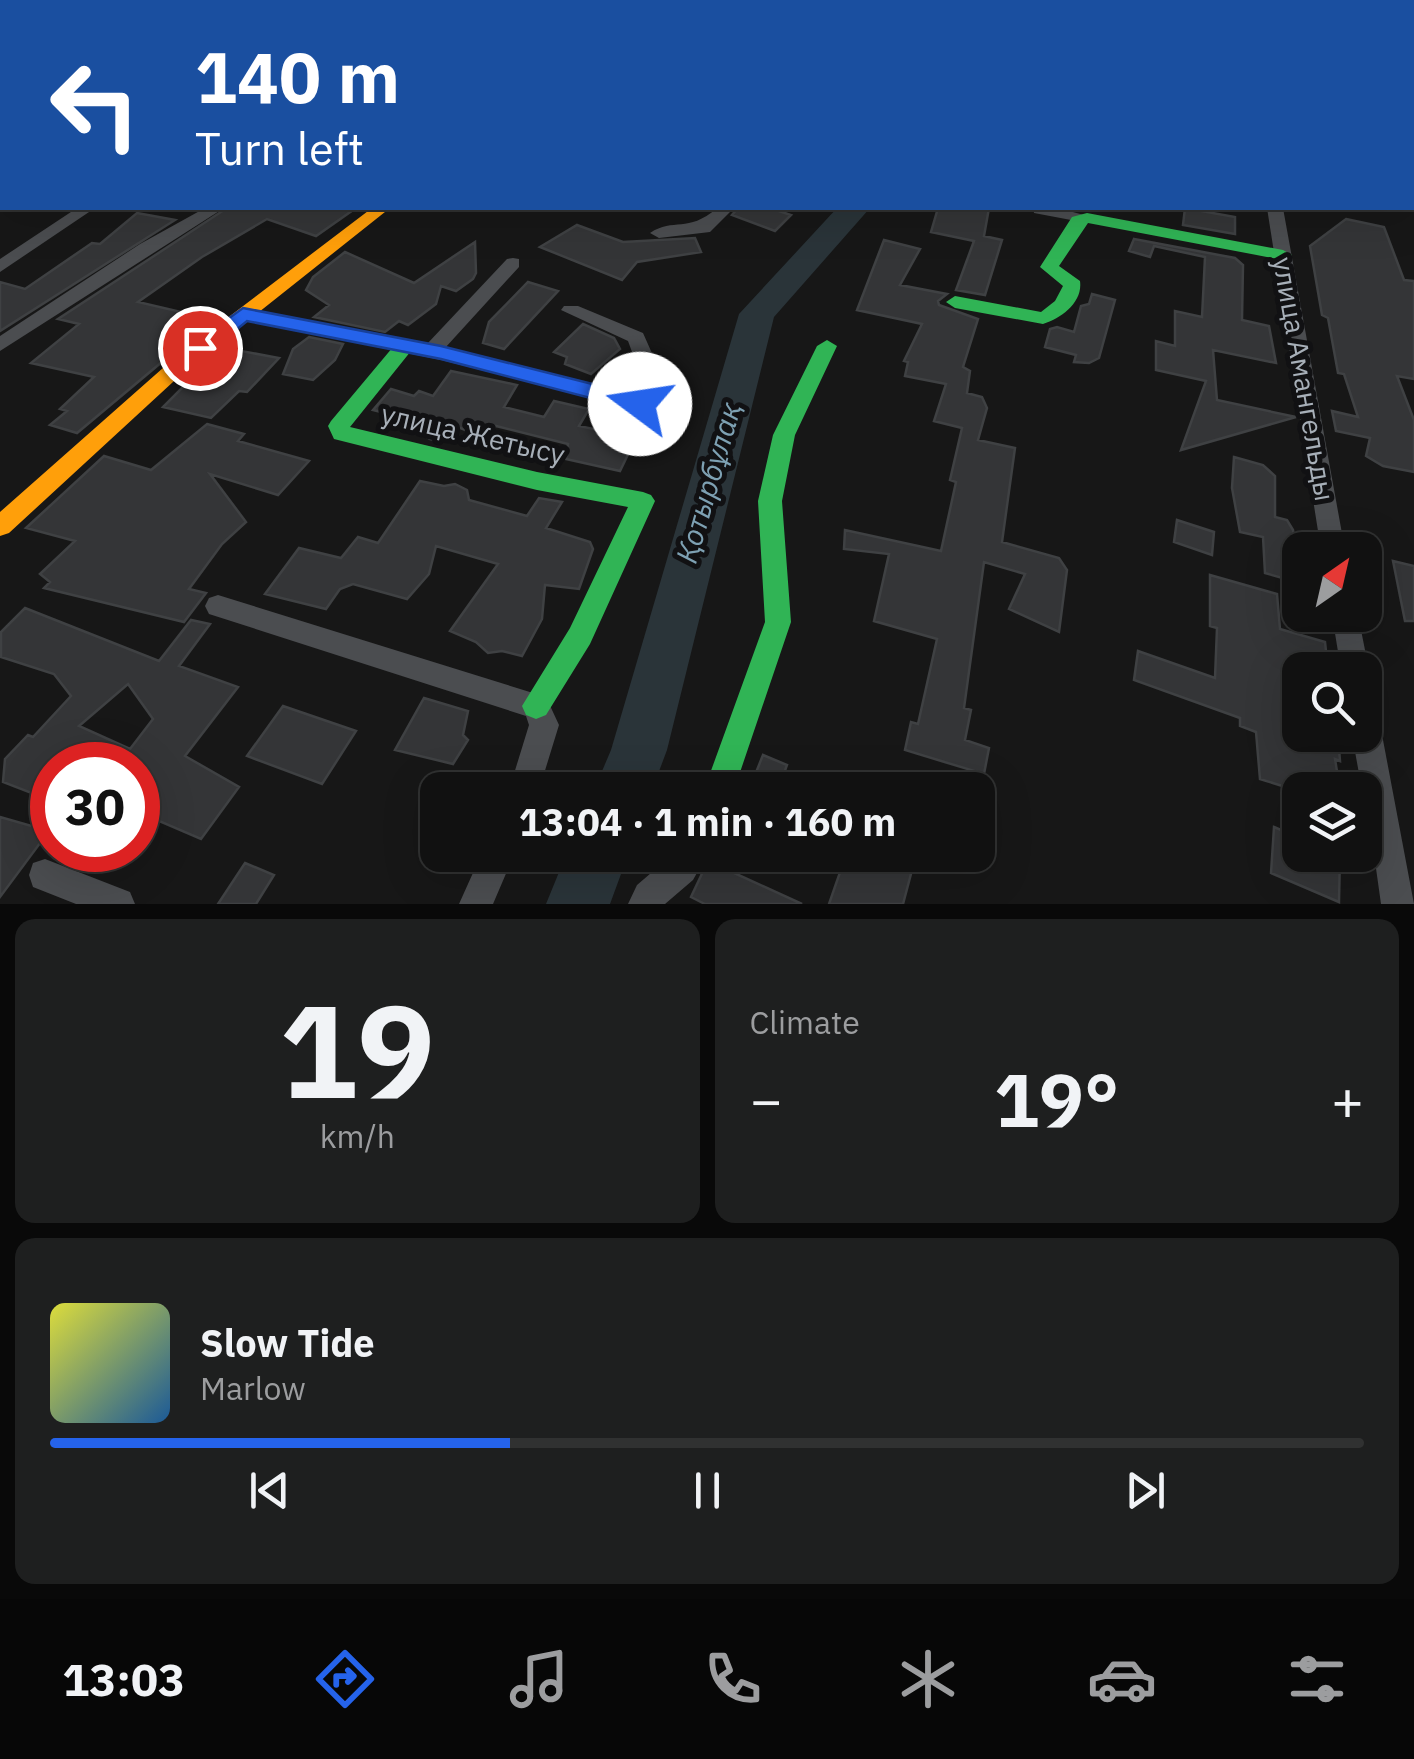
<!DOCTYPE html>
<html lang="en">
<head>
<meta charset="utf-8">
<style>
  body { margin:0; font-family:"IBM Plex Sans",sans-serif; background:#1e1f1f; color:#f1f3f6; height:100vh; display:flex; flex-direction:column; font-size:38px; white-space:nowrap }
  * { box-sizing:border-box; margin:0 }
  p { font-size:32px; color:#9c9d9f }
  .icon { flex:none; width:55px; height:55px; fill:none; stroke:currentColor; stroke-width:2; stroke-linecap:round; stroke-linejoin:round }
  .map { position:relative; height:904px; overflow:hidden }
  .drawer { display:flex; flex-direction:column; gap:15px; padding:15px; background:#090909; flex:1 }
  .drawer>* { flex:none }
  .top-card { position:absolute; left:0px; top:0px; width:1415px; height:210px; box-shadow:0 10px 40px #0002,0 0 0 2px #303131; background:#1a4fa0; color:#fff; overflow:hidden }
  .needle { width:65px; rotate:34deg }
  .fabs { position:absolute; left:1282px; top:532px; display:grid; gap:20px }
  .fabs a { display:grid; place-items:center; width:100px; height:100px; border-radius:20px; background:#111; box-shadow:0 10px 40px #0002,0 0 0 2px #303131; font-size:50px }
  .speed { position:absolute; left:30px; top:742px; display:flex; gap:20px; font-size:50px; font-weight:700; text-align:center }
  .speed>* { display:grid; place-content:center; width:130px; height:130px; border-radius:50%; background:#111; box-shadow:0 10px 40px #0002,0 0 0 2px #303131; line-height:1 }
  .speed .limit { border:15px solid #d22; background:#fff; color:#111 }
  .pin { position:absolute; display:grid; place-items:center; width:85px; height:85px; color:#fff; margin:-42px; border:5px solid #fff; border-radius:50%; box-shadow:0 2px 10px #0007 }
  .me { position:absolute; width:110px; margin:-55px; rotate:284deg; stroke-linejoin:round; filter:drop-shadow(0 0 8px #0008) }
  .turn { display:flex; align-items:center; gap:35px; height:210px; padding:0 30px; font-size:45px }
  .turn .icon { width:130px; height:130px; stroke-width:2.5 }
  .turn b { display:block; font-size:70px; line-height:85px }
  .big { font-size:75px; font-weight:800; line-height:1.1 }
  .drawer .tile { flex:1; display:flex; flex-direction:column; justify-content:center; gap:15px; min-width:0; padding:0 35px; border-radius:20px; background:#1e1f1f }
  .drawer .dial { align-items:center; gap:0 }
  .dial b { font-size:130px; line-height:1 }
  .song { display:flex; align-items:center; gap:30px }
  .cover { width:120px; height:120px; border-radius:15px; background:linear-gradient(135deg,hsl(60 70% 55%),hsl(210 70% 35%)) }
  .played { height:10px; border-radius:5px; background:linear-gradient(90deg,#2563eb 35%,#303131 35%) }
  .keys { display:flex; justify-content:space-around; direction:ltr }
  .heat { display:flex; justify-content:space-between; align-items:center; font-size:55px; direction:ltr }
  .drawer .tiles { flex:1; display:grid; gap:15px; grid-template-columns:1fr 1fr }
  .tile:last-child { grid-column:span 2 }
  .trip { position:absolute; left:420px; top:772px; width:575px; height:100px; border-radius:20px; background:#111; box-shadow:0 10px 40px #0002,0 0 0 2px #303131; font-weight:800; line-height:100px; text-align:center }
  .menu { display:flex; height:160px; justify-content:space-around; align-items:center; background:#070707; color:#9c9d9f }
  .menu .icon { width:70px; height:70px }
  .menu .on { color:#2563eb }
  .menu b { font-size:45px; color:#f1f3f6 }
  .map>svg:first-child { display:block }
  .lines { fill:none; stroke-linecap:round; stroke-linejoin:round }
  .canal { fill:#2a3439; fill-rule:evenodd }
  .river { fill:#2a3439; fill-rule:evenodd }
  .building { fill:#343537; stroke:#3f4143; stroke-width:2.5; fill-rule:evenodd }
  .path { stroke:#4d4e52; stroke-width:2.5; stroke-dasharray:2.5 5; stroke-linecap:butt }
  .street { fill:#4b4d50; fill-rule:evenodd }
  .fast { fill:#30b455; fill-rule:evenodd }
  .slow { fill:#ff9f0a; fill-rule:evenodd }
  .route { fill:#2563eb; stroke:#184099; stroke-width:2.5 }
  .labels { text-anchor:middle; stroke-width:10; stroke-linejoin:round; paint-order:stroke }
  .street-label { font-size:28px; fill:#a7afb8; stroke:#111113 }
  .water-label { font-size:30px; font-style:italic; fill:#7ea1b3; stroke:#111113 }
</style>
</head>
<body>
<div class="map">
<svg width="1414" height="904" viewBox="0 0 1414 904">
  <rect width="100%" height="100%" fill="#171717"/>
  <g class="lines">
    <path class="canal" d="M 813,0 L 856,0 L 857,2 L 814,2 Z"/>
    <path class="river" d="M 1232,0 L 1254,0 L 1254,2 L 1232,2 Z
      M 837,208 L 870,208 L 774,317 L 667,750 L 652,790 L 594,790 L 611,750 L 739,314 Z
      M 566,855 L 628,855 L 610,904 L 546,904 Z"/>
  </g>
  <path class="building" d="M 227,208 L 356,208 L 316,236 L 267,219 L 202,257 L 138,302 L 194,315 L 200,330 L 77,433 L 50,425 L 67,411 L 60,409 L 94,377 L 31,363 L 79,324 L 58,319 Z
    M 738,208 L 770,208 L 791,215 L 775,231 L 732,215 Z
    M 938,208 L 989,208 L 984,236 L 1002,240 L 985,295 L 956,290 L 974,241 L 931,232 Z
    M 1185,208 L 1235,217 L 1235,234 L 1183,225 Z
    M 137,213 L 175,220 L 0,331 L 0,282 L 25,289 L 92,243 L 100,244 Z
    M 1346,219 L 1384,227 L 1404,280 L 1414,281 L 1414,379 L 1397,376 L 1414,420 L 1414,472 L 1383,466 L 1366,456 L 1370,438 L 1336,431 L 1332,411 L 1358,417 L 1344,374 L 1338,373 L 1328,318 L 1322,315 L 1310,246 Z
    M 577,225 L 623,242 L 695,238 L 701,252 L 637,262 L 622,280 L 540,247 Z
    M 1134,239 L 1235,258 L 1243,265 L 1242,320 L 1269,326 L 1276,363 L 1213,350 L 1217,400 L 1296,417 L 1181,450 L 1206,381 L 1156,370 L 1156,341 L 1175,346 L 1175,311 L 1202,317 L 1205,257 L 1154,246 L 1150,257 L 1129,251 Z
    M 884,240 L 920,249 L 900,285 L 947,294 L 938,301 L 939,305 L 978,319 L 963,367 L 970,371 L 967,393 L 982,397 L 987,408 L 978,440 L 1015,448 L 1002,542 L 1059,558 L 1067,570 L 1059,632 L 1009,609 L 1025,574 L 984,562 L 964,708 L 971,710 L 965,740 L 989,748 L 984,774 L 905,750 L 911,722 L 918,724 L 937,639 L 874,621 L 889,554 L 844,549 L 845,530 L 941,551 L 956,482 L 950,480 L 962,428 L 934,421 L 946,384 L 905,376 L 908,362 L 904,361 L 922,324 L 857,310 Z
    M 475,242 L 476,273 L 473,279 L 456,291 L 441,286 L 436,304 L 408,325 L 399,321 L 385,332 L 314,317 L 329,305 L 306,290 L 313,277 L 345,252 L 414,283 Z
    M 528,282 L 558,291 L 504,349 L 483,343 L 489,322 Z
    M 1092,294 L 1115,300 L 1099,358 L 1089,363 L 1074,362 L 1076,355 L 1045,347 L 1050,329 L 1057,327 L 1074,332 L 1081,306 L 1089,304 Z
    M 583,324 L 614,338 L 620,349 L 591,374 L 565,364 L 567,357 L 554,352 Z
    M 309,337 L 343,344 L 335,360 L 313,380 L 283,374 L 293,349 Z
    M 225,348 L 279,358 L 247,392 L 239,391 L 211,418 L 163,407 L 191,379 L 187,379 Z
    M 451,371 L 517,385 L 504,407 L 544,417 L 554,401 L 589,409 L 579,426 L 636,438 L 620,471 L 566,459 L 568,444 L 496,426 L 485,438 L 453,425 L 441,441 L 430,439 L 389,414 L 373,410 L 391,389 L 414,396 L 419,391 L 433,396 Z
    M 207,424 L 244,434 L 238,441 L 309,461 L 278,495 L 210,474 L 246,522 L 222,544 L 189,589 L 206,593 L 184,622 L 44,588 L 50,582 L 40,574 L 75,541 L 26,528 L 104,456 L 151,470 Z
    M 1234,457 L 1263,465 L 1275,476 L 1275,517 L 1287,520 L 1293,530 L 1300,583 L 1265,573 L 1263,537 L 1240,532 L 1232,488 Z
    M 420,481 L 444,486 L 455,484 L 467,490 L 469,500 L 527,516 L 539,498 L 562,502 L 546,528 L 590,542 L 593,549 L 579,589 L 545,585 L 542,619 L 522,656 L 502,651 L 488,653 L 476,642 L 450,631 L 498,564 L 436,546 L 429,574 L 407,599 L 353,584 L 340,589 L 326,609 L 265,594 L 299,548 L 341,558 L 358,537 L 378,543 Z
    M 1177,520 L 1214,532 L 1212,555 L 1174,542 Z
    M 1393,561 L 1414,566 L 1414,621 L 1405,621 Z
    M 1210,575 L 1277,594 L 1280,629 L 1325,642 L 1328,670 L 1300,670 L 1300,735 L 1338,735 L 1340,761 L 1335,759 L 1340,790 L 1295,790 L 1260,779 L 1256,732 L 1240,726 L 1240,718 L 1134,680 L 1138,651 L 1215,678 L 1217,628 L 1210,626 Z
    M 25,608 L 159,661 L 191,620 L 210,624 L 179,666 L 238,687 L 185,756 L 239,787 L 201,839 L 138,812 L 138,765 L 52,765 L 52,801 L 3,782 L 5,759 L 28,735 L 33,737 L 71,696 L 54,674 L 1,657 L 1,632 ZM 128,684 L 153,719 L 130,749 L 79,726 Z
    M 424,698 L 468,711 L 463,735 L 468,740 L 453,764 L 395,750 Z
    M 283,706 L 356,731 L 322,784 L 247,756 Z
    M 763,755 L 787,765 L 778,790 L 749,790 Z
    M 0,817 L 49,831 L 0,897 Z
    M 1274,827 L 1300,838 L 1300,855 L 1340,855 L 1339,902 L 1271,873 Z
    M 846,855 L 916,855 L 903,904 L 829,904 Z
    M 708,861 L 802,904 L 705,904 L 691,897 Z
    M 245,863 L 274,875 L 256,904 L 218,904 Z"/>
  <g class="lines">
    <path class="path" d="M 1172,2 L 1185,0
      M 1412,43 L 1414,49
      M 1414,72 L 1414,83"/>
    <path class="street" d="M 605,0 L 646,0 L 648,2 L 607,2 Z
      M 2,39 L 2,47 L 0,48 L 0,40 Z
      M 1412,163 L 1414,163 L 1414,173 L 1412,173 Z
      M 77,208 L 95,208 L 0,272 L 0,259 Z
      M 205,208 L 224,208 L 0,351 L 0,336 L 140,244 Z
      M 717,208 L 734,208 L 710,232 L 659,238 L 650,233 C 674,217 687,234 717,208 Z
      M 1033,208 L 1058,208 L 1095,218 L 1087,223 L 1034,213 Z
      M 1267,208 L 1283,208 L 1345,550 L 1321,550 Z
      M 513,258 L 519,259 L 519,267 L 445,348 L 631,393 L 635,360 L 628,341 L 561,310 L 564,306 L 578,306 L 643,333 L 655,360 L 648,408 L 640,410 L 441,360 L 243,320 L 233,314 L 243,308 L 427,344 L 507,259 Z
      M 218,595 L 546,697 L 559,725 L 539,790 L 509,790 L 529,725 L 526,716 L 209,614 L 205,606 L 209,598 Z
      M 1332,615 L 1358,615 L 1369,670 L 1365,679 L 1365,670 L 1341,670 Z
      M 1365,710 L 1375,714 L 1380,724 L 1414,904 L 1381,904 L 1365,790 L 1362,790 L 1352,735 L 1365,735 Z
      M 481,855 L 514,855 L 493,904 L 459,904 Z
      M 672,855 L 707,855 L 693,880 L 665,904 L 628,904 L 637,885 Z
      M 45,859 L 130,892 L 135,904 L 76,904 L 33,887 L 29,875 L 33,863 Z"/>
    <path class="fast" d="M 1087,213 L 1283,250 L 1292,255 L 1283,260 L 1088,223 L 1059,266 L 1080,281 C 1083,302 1062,318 1043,324 L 955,308 L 946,302 L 955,296 L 1041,312 L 1055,301 L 1063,286 L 1040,267 L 1072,217 Z
      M 405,340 L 415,346 L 350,427 L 537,472 L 643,492 L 651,495 L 655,501 L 590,644 L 546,715 L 536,719 L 526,715 L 522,706 L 570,628 L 628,507 L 537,490 L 334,439 L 328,426 L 331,421 L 398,341 Z
      M 827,340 L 837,346 L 795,435 L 782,501 L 791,622 L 734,790 L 704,790 L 765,622 L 758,501 L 773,435 L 817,346 Z"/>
    <path class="slow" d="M 982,0 L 1014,0 L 1016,2 L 984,2 Z
      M 1412,126 L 1414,126 L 1414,134 L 1412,134 Z
      M 372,208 L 390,208 L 186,370 L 9,533 L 0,536 L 0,512 L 172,360 Z"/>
  </g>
  <path class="route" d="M 243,308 L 441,346 L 640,396 L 650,404 L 640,411 L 441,359 L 247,321 L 208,353 L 193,353 L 193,344 Z"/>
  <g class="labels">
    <g class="street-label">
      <text transform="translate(1304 379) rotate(80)" y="10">улица Амангельды</text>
      <text transform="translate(473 434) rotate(13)" y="10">улица Жетысу</text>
    </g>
    <g class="water-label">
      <text transform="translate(709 483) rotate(-74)" y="10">Қотырбұлақ</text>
    </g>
  </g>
</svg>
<div class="fabs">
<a><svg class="needle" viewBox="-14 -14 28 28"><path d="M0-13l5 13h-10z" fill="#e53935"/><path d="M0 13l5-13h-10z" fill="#9c9d9f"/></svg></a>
<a><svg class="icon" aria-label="search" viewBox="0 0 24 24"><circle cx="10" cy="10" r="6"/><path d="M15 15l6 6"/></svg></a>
<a><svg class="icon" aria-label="layers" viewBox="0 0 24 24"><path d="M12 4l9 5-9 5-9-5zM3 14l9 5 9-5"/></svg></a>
</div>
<div class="speed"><div class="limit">30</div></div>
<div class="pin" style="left:200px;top:348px;background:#d93025"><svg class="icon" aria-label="arrive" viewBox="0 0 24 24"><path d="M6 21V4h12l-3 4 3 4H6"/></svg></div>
<svg class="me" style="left:640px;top:404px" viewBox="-20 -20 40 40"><circle r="19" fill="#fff"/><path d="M0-13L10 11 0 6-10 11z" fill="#2563eb"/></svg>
<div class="trip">13:04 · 1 min · 160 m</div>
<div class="top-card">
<div class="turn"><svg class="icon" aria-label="left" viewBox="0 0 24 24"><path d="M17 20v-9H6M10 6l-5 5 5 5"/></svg><div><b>140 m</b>Turn left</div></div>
</div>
</div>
<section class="drawer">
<div class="tiles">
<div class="tile dial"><b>19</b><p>km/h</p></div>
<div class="tile"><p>Climate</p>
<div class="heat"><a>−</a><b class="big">19°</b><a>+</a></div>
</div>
<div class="tile">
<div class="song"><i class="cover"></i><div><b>Slow Tide</b><p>Marlow</p></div></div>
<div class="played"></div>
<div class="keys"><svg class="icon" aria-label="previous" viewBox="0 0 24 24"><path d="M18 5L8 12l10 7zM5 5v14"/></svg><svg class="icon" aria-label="pause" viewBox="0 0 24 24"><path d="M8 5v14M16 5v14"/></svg><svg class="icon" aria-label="next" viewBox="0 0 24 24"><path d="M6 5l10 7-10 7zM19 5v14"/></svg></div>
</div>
</div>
</section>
<nav class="menu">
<b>13:03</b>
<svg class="icon on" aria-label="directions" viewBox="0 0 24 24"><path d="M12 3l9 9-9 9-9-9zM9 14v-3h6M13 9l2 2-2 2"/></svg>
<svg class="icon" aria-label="music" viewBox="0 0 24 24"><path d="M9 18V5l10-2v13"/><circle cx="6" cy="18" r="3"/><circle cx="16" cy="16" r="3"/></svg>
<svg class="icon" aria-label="phone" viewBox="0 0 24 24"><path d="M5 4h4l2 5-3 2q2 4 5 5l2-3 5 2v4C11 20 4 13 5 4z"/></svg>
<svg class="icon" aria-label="climate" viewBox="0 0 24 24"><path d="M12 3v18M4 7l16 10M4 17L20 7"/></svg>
<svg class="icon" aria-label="car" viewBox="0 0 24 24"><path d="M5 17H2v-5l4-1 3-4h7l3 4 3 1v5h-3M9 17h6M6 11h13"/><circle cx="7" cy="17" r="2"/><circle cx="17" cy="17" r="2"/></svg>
<svg class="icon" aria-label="filters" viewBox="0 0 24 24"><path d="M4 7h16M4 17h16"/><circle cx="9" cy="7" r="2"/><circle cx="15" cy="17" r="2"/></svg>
</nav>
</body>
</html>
